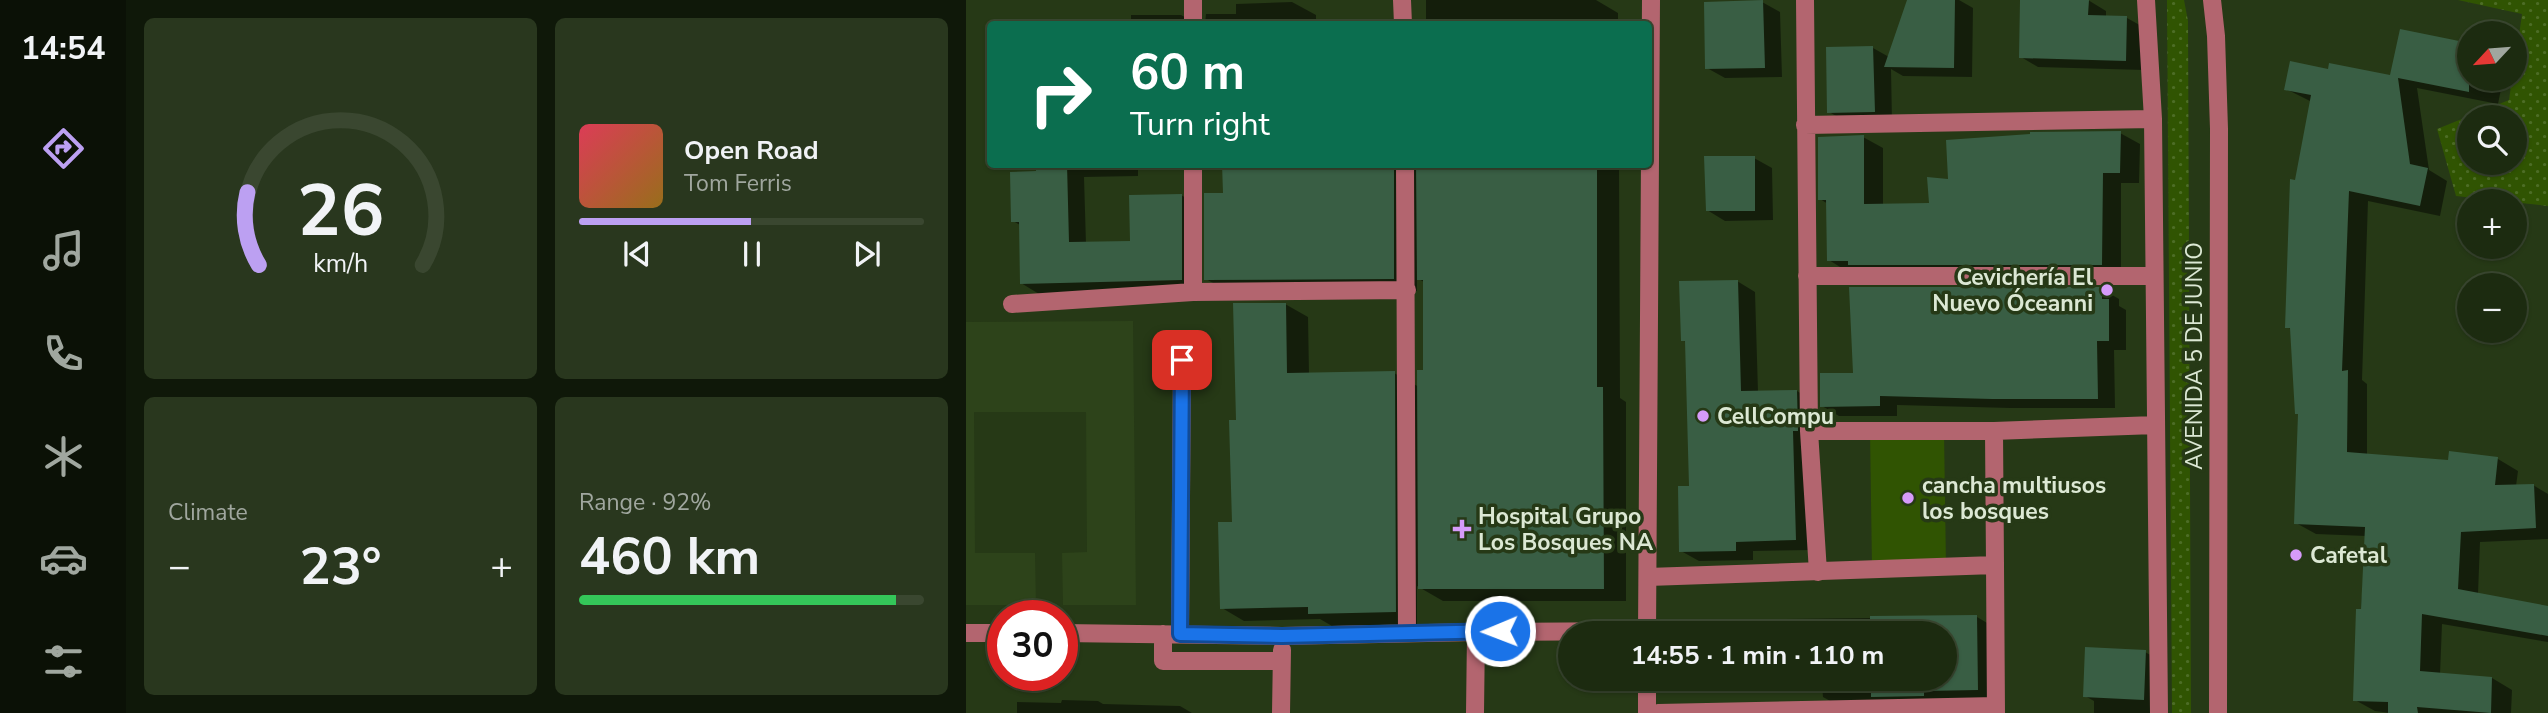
<!DOCTYPE html>
<html lang="en">
<head>
<meta charset="utf-8">
<style>
  body { margin:0; font-family:"Nunito Sans",sans-serif; background:#29371e; color:#f1f3f6; height:100vh; display:flex; flex-direction:column; font-size:26px; white-space:nowrap }
  * { box-sizing:border-box; margin:0 }
  p { font-size:23px; color:#a0a79f }
  .icon { flex:none; width:38px; height:38px; fill:none; stroke:currentColor; stroke-width:2; stroke-linecap:round; stroke-linejoin:round }
  .map { position:relative; flex:1; overflow:hidden }
  .side { display:flex; flex-direction:column; gap:18px; padding:18px; background:#0f1809; width:840px }
  .side>* { flex:none }
  .hud { position:absolute; left:21px; top:21px; width:665px; height:147px; border-radius:7px; box-shadow:0 2px 5px #0004,0 0 0 2px #3a4730; background:#0b6e4f; color:#fff; overflow:hidden }
  .needle { width:46px; rotate:244deg }
  .buttons { position:absolute; left:1491px; top:21px; display:grid; gap:14px }
  .buttons a { display:grid; place-items:center; width:70px; height:70px; border-radius:50%; background:#1c2b10; box-shadow:0 2px 5px #0004,0 0 0 2px #3a4730; font-size:35px }
  .speed { position:absolute; left:21px; top:600px; display:flex; gap:14px; font-size:35px; font-weight:700; text-align:center }
  .speed>* { display:grid; place-content:center; width:91px; height:91px; border-radius:50%; background:#1c2b10; box-shadow:0 2px 5px #0004,0 0 0 2px #3a4730; line-height:1 }
  .speed .limit { border:10px solid #d22; background:#fff; color:#111 }
  .pin { position:absolute; display:grid; place-items:center; width:60px; height:60px; color:#fff; margin:-30px; border-radius:14px; box-shadow:0 4px 10px #0006 }
  .me { position:absolute; width:77px; margin:-38px; rotate:269deg; stroke-linejoin:round; filter:drop-shadow(0 0 5px #0008) }
  .turn { display:flex; align-items:center; gap:24px; height:147px; padding:0 28px; font-size:32px }
  .turn .icon { width:91px; height:91px; stroke-width:2.5 }
  .turn b { display:block; font-size:49px; line-height:60px }
  .big { font-size:52px; font-weight:700; line-height:1.1 }
  .side .tile { flex:1; display:flex; flex-direction:column; justify-content:center; gap:10px; min-width:0; padding:0 24px; border-radius:10px; background:#29371e }
  .side .dial { align-items:center; gap:0 }
  .dial svg { height:182px; overflow:visible; fill:none; stroke:#3a4730; stroke-width:7; stroke-linecap:round; text-anchor:middle }
  .dial text { fill:#f1f3f6; stroke:none }
  .song { display:flex; align-items:center; gap:21px }
  .cover { width:84px; height:84px; border-radius:10px; background:linear-gradient(135deg,hsl(350 70% 55%),hsl(40 70% 35%)) }
  .played { height:7px; border-radius:4px; background:linear-gradient(90deg,#bca0f2 50%,#3a4730 50%) }
  .keys { display:flex; justify-content:space-around; direction:ltr }
  .heat { display:flex; justify-content:space-between; align-items:center; font-size:38px; direction:ltr }
  .charge { height:10px; border-radius:5px; background:linear-gradient(90deg,#34c759 92%,#3a4730 0) }
  .side .tiles { flex:1; display:grid; gap:18px; grid-template-columns:repeat(2,1fr) }
  .trip { position:absolute; left:592px; top:621px; width:399px; height:70px; border-radius:35px; background:#1c2b10; box-shadow:0 2px 5px #0004,0 0 0 2px #3a4730; font-weight:700; line-height:70px; text-align:center }
  main { display:flex; flex:1; min-height:0 }
  .dock { display:flex; flex-direction:column; width:126px; justify-content:space-around; align-items:center; background:#0b1106; color:#a0a79f }
  .dock .icon { width:49px; height:49px }
  .dock .current { color:#bca0f2 }
  .dock b { font-size:32px; color:#f1f3f6 }
  .map>svg:first-child { display:block }
  .built { fill:#2d431a }
  .grass { fill:url(#grass-dots); fill-rule:evenodd }
  .pitch { fill:#305402 }
  .shadow { fill:#0007 }
  .building { fill:#395e44 }
  .lines { fill:none; stroke-linecap:round; stroke-linejoin:round }
  .minor { stroke:#b3656f; stroke-width:18 }
  .route-casing { stroke:#114b97; stroke-width:18 }
  .route { stroke:#1a73e8; stroke-width:12 }
  .poi-dot { fill:#d69bfa; stroke:#263916; stroke-width:2.5 }
  .labels { text-anchor:middle; stroke-width:7; stroke-linejoin:round; paint-order:stroke }
  .poi-label { font-size:23px; font-weight:bold; fill:#dce8d4; stroke:#263916; text-anchor:start }
  .street-label { font-size:23px; fill:#dce8d4; stroke:#263916 }
</style>
</head>
<body>
<main>
<nav class="dock">
<b>14:54</b>
<svg class="icon current" aria-label="directions" viewBox="0 0 24 24"><path d="M12 3l9 9-9 9-9-9zM9 14v-3h6M13 9l2 2-2 2"/></svg>
<svg class="icon" aria-label="music" viewBox="0 0 24 24"><path d="M9 18V5l10-2v13"/><circle cx="6" cy="18" r="3"/><circle cx="16" cy="16" r="3"/></svg>
<svg class="icon" aria-label="phone" viewBox="0 0 24 24"><path d="M5 4h4l2 5-3 2q2 4 5 5l2-3 5 2v4C11 20 4 13 5 4z"/></svg>
<svg class="icon" aria-label="climate" viewBox="0 0 24 24"><path d="M12 3v18M4 7l16 10M4 17L20 7"/></svg>
<svg class="icon" aria-label="car" viewBox="0 0 24 24"><path d="M5 17H2v-5l4-1 3-4h7l3 4 3 1v5h-3M9 17h6M6 11h13"/><circle cx="7" cy="17" r="2"/><circle cx="17" cy="17" r="2"/></svg>
<svg class="icon" aria-label="filters" viewBox="0 0 24 24"><path d="M4 7h16M4 17h16"/><circle cx="9" cy="7" r="2"/><circle cx="15" cy="17" r="2"/></svg>
</nav>
<section class="side">
<div class="tiles">
<div class="tile dial"><svg viewBox="0 0 100 80">
<path d="M14 69A42 42 0 1 1 86 69"/>
<path d="M14 69A42 42 0 0 1 9 37" stroke="#bca0f2"/>
<text x="50" y="56" font-size="32" font-weight="700">26</text>
<text x="50" y="72" font-size="11">km/h</text>
</svg></div>
<div class="tile">
<div class="song"><i class="cover"></i><div><b>Open Road</b><p>Tom Ferris</p></div></div>
<div class="played"></div>
<div class="keys"><svg class="icon" aria-label="previous" viewBox="0 0 24 24"><path d="M18 5L8 12l10 7zM5 5v14"/></svg><svg class="icon" aria-label="pause" viewBox="0 0 24 24"><path d="M8 5v14M16 5v14"/></svg><svg class="icon" aria-label="next" viewBox="0 0 24 24"><path d="M6 5l10 7-10 7zM19 5v14"/></svg></div>
</div>
<div class="tile"><p>Climate</p>
<div class="heat"><a>−</a><b class="big">23°</b><a>+</a></div>
</div>
<div class="tile"><p>Range · 92%</p><b class="big">460 km</b><div class="charge"></div></div>
</div>
</section>
<div class="map">
<svg width="1582" height="713" viewBox="0 0 1582 713">
  <defs>
    <pattern id="grass-dots" width="8" height="8" patternUnits="userSpaceOnUse" patternTransform="scale(1.75)"><rect width="8" height="8" fill="#305402"/><path d="M2 2h.1M6 6h.1" fill="none" stroke="#4d6d26" stroke-width="1.8" stroke-linecap="round"/></pattern>
  </defs>
  <rect width="100%" height="100%" fill="#263916"/>
  <path class="built" d="M 167,321 L 170,605 L 97,605 L 96,553 L 121,552 L 120,412 L 8,412 L 9,553 L 69,553 L 70,605 L 0,605 L 0,322 Z"/>
  <path class="grass" d="M 1201,0 L 1218,0 L 1222,21 L 1225,713 L 1206,713 Z
    M 1492,0 L 1582,0 L 1582,206 L 1490,196 L 1471,129 L 1543,100 L 1546,79 L 1549,79 L 1549,64 L 1556,14 ZM 1503,117 L 1549,117 L 1549,163 L 1503,163 Z"/>
  <path class="pitch" d="M 904,431 L 978,431 L 980,566 L 906,568 Z"/>
  <path class="shadow" d="M 460,0 L 630,0 L 652,13 L 652,24 L 460,24 Z
    M 943,0 L 993,0 L 1007,8 L 1006,77 L 937,76 L 925,69 L 926,122 L 881,122 L 863,112 L 907,48 L 923,57 Z
    M 1056,0 L 1122,0 L 1140,11 L 1140,17 L 1161,18 L 1179,28 L 1178,70 L 1072,67 L 1055,57 Z
    M 326,2 L 350,15 L 350,24 L 239,24 L 240,14 L 270,14 L 270,4 Z
    M 796,2 L 814,12 L 816,77 L 759,78 L 741,68 Z
    M 165,15 L 215,15 L 232,24 L 165,24 Z
    M 1435,31 L 1503,44 L 1503,79 L 1537,79 L 1532,104 L 1451,88 L 1463,170 L 1481,181 L 1474,216 L 1402,201 L 1396,380 L 1401,384 L 1401,455 L 1483,462 L 1484,453 L 1532,459 L 1552,471 L 1550,486 L 1567,485 L 1582,494 L 1582,539 L 1514,542 L 1512,594 L 1582,608 L 1582,642 L 1476,624 L 1474,675 L 1526,678 L 1546,690 L 1545,713 L 1424,713 L 1409,711 L 1389,700 L 1400,536 L 1350,534 L 1330,523 L 1334,415 L 1330,413 L 1325,329 L 1321,327 L 1331,181 L 1346,102 L 1320,89 L 1363,71 L 1426,78 Z
    M 1154,133 L 1174,144 L 1173,183 L 1155,183 L 1155,275 L 882,272 L 863,260 L 862,204 L 854,199 L 897,137 L 917,148 L 917,205 L 965,204 L 984,181 Z
    M 788,158 L 806,168 L 807,220 L 759,221 L 741,210 Z
    M 72,164 L 172,164 L 172,176 L 118,177 L 120,244 L 166,243 L 215,195 L 233,206 L 233,290 L 73,294 L 55,283 L 54,225 L 47,221 L 72,173 Z
    M 258,164 L 653,164 L 654,398 L 660,402 L 660,601 L 477,601 L 451,586 L 451,624 L 366,626 L 354,619 L 278,621 L 256,608 L 268,524 L 272,421 L 319,304 L 342,317 L 343,374 L 428,373 L 453,387 L 459,372 L 458,282 L 451,278 L 451,291 L 263,292 L 240,279 L 258,194 Z
    M 771,281 L 789,292 L 792,392 L 831,391 L 849,402 L 847,550 L 787,551 L 787,560 L 733,561 L 715,551 L 725,488 L 721,343 L 717,340 Z
    M 1136,289 L 1153,299 L 1153,306 L 1160,310 L 1160,350 L 1148,350 L 1149,408 L 1044,408 L 931,405 L 931,416 L 873,416 L 856,406 L 889,374 Z
    M 1011,617 L 1028,627 L 1030,704 L 875,707 L 857,697 L 856,685 L 734,686 L 722,679 L 978,679 L 978,634 L 820,634 L 820,619 Z
    M 742,628 L 750,634 L 716,634 L 716,629 Z
    M 1179,652 L 1197,662 L 1195,713 L 1128,713 L 1128,701 L 1119,696 Z
    M 96,700 L 132,701 L 137,704 L 214,706 L 226,713 L 51,713 L 51,702 L 95,703 Z"/>
  <path class="building" d="M 797,0 L 799,68 L 739,69 L 738,2 Z
    M 941,0 L 989,0 L 988,68 L 918,67 Z
    M 1054,0 L 1123,0 L 1122,15 L 1161,16 L 1160,61 L 1053,58 Z
    M 1434,29 L 1503,43 L 1503,92 L 1432,78 L 1444,164 L 1462,168 L 1454,206 L 1383,191 L 1376,371 L 1382,370 L 1381,452 L 1482,460 L 1483,451 L 1532,457 L 1529,485 L 1568,484 L 1570,528 L 1495,532 L 1492,589 L 1582,606 L 1582,636 L 1456,614 L 1454,671 L 1526,677 L 1525,713 L 1451,707 L 1452,713 L 1422,713 L 1422,702 L 1387,701 L 1390,609 L 1395,609 L 1399,527 L 1328,524 L 1332,414 L 1329,414 L 1324,328 L 1319,328 L 1324,179 L 1329,180 L 1345,95 L 1318,90 L 1324,61 L 1362,69 L 1363,63 L 1424,75 Z
    M 907,46 L 909,112 L 861,113 L 860,47 Z
    M 1155,131 L 1154,173 L 1137,173 L 1136,265 L 882,265 L 882,261 L 861,261 L 860,200 L 852,200 L 852,137 L 898,135 L 898,204 L 963,203 L 961,177 L 982,179 L 980,140 L 1064,134 L 1064,132 Z
    M 738,156 L 789,156 L 789,211 L 740,211 Z
    M 70,164 L 101,164 L 103,242 L 164,241 L 163,195 L 216,194 L 216,280 L 54,284 L 53,222 L 45,222 L 44,172 L 70,171 Z
    M 256,164 L 428,164 L 428,279 L 238,280 L 238,193 L 257,193 Z
    M 450,164 L 631,164 L 631,387 L 637,387 L 638,589 L 452,589 L 451,370 L 457,370 L 457,280 L 451,280 Z
    M 772,280 L 775,391 L 831,390 L 832,431 L 827,431 L 830,540 L 770,542 L 770,551 L 713,552 L 712,486 L 723,486 L 719,341 L 715,341 L 713,281 Z
    M 883,287 L 1136,287 L 1136,299 L 1143,299 L 1143,341 L 1131,341 L 1132,399 L 1026,399 L 914,396 L 914,406 L 854,407 L 854,373 L 887,373 Z
    M 267,303 L 320,303 L 321,373 L 429,371 L 430,612 L 342,614 L 342,607 L 254,609 L 252,522 L 266,522 L 263,420 L 270,420 Z
    M 1011,615 L 1012,690 L 958,691 L 958,696 L 905,697 L 905,679 L 978,679 L 978,634 L 904,634 L 904,616 Z
    M 1119,647 L 1180,650 L 1178,700 L 1117,697 Z"/>
  <g class="lines">
    <path class="minor" d="M 436,0 L 437,24
      M 839,0 L 843,431 L 852,572
      M 1180,0 L 1187,119 L 1193,713
      M 1246,0 L 1250,36 L 1253,129 L 1252,713
      M 227,24 L 227,0
      M 839,125 L 1187,119
      M 227,164 L 227,292 L 441,290
      M 439,164 L 441,633
      M 841,276 L 1188,276
      M 46,304 L 227,292
      M 843,431 L 1028,431
      M 1029,565 L 1028,431 L 1189,425
      M 682,577 L 1029,565 L 1030,713
      M 0,633 L 37,633
      M 96,633 L 316,636 L 510,632 L 681,631
      M 197,634 L 197,661 L 315,661
      M 214,634 L 216,360
      M 681,634 L 685,0
      M 315,713 L 316,650
      M 509,713 L 510,632
      M 681,713 L 681,679
      M 692,713 L 1030,706"/>
  </g>
  <g class="lines">
    <g class="route-casing">
      <path id="route" d="M 216,360 L 214,634 L 316,636 L 534,631"/>
    </g>
    <use href="#route" class="route"/>
  </g>
  <g class="poi-dot">
    <circle cx="1141" cy="290" r="7"/>
    <circle cx="737" cy="416" r="7"/>
    <circle cx="942" cy="498" r="7"/>
    <path d="M492.5 518.5h7v7h7v7h-7v7h-7v-7h-7v-7h7z"/>
    <circle cx="1330" cy="555" r="7"/>
  </g>
  <g class="labels">
    <g class="poi-label">
      <text x="1127" y="285" text-anchor="end">Cevichería El<tspan x="1127" dy="26">Nuevo Óceanni</tspan></text>
      <text x="751" y="424">CellCompu</text>
      <text x="956" y="493">cancha multiusos<tspan x="956" dy="26">los bosques</tspan></text>
      <text x="512" y="524">Hospital Grupo<tspan x="512" dy="26">Los Bosques NA</tspan></text>
      <text x="1344" y="563">Cafetal</text>
    </g>
    <g class="street-label">
      <text transform="translate(1228 356) rotate(-90)" y="8">AVENIDA 5 DE JUNIO</text>
    </g>
  </g>
</svg>
<div class="buttons">
<a><svg class="needle" viewBox="-14 -14 28 28"><path d="M0-13l5 13h-10z" fill="#e53935"/><path d="M0 13l5-13h-10z" fill="#a0a79f"/></svg></a>
<a><svg class="icon" aria-label="search" viewBox="0 0 24 24"><circle cx="10" cy="10" r="6"/><path d="M15 15l6 6"/></svg></a>
<a>+</a>
<a>−</a>
</div>
<div class="speed"><div class="limit">30</div></div>
<div class="pin" style="left:216px;top:360px;background:#d93025"><svg class="icon" aria-label="arrive" viewBox="0 0 24 24"><path d="M6 21V4h12l-3 4 3 4H6"/></svg></div>
<svg class="me" style="left:534px;top:631px" viewBox="-20 -20 40 40"><circle r="17" fill="#1a73e8" stroke="#fff" stroke-width="3"/><path d="M0-11L8 9 0 5-8 9z" fill="#fff"/></svg>
<div class="trip">14:55 · 1 min · 110 m</div>
<div class="hud">
<div class="turn"><svg class="icon" aria-label="right" viewBox="0 0 24 24"><path d="M7 20v-9h11M14 6l5 5-5 5"/></svg><div><b>60 m</b>Turn right</div></div>
</div>
</div>
</main>
</body>
</html>
